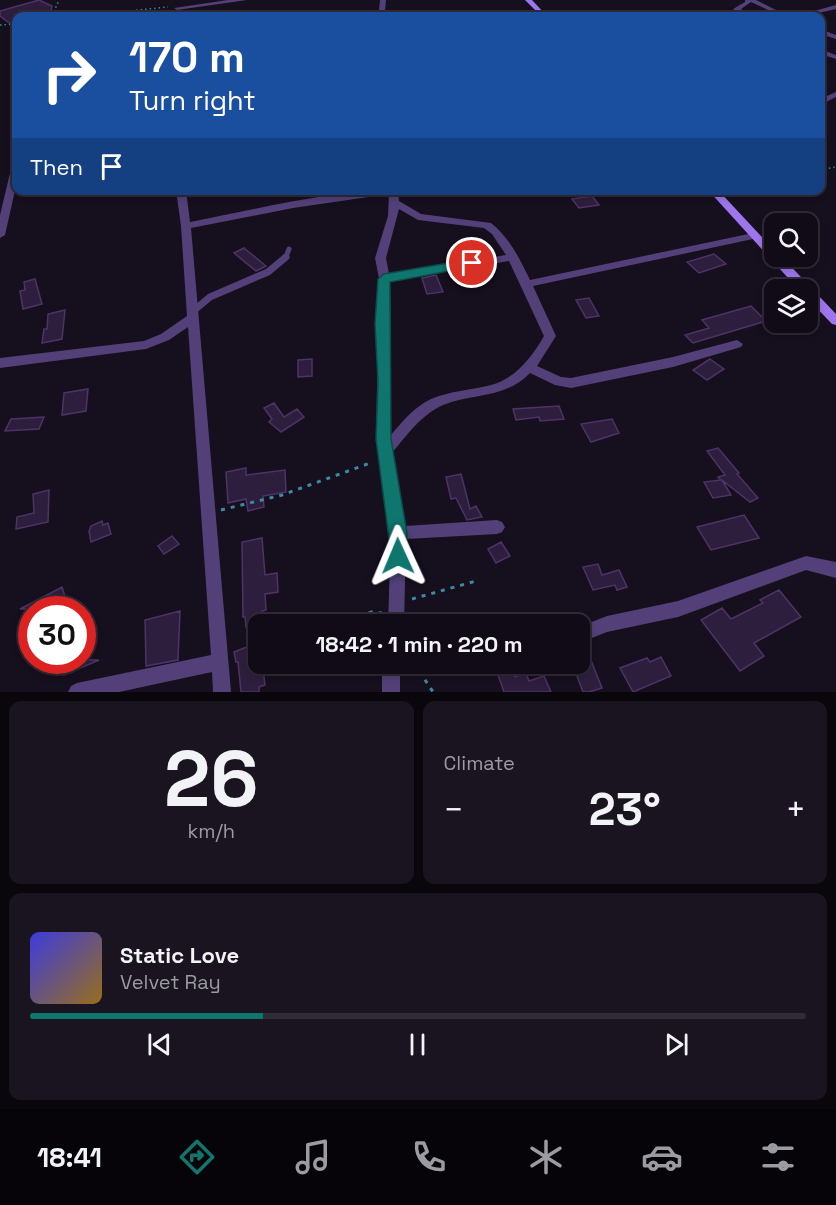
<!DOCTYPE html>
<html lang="en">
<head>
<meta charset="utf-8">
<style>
  body { margin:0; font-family:"Space Grotesk",sans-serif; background:#19141f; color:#f1f3f6; height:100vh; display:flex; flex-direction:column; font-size:22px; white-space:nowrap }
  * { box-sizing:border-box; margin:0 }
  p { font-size:20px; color:#9c9ba1 }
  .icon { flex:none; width:33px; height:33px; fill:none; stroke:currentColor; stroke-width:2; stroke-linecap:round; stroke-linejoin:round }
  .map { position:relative; height:692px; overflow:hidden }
  .side { display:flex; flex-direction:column; gap:9px; padding:9px; background:#09060c; flex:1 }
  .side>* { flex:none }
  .guide { position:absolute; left:12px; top:12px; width:813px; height:183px; border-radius:12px; box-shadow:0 3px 9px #0003,0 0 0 2px #302b35; background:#1a4fa0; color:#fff; overflow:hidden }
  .fabs { position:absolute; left:764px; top:213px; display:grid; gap:12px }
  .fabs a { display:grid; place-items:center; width:54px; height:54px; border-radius:12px; background:#100b16; box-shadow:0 3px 9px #0003,0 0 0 2px #302b35; font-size:30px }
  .speed { position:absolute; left:18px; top:596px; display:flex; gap:12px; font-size:30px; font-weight:700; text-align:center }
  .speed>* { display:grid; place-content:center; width:78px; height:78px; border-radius:50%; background:#100b16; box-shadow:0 3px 9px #0003,0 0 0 2px #302b35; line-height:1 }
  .speed .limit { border:9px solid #d22; background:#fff; color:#111 }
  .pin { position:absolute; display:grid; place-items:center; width:51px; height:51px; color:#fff; margin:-26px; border:3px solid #fff; border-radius:50%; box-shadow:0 2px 6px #0007 }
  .me { position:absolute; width:66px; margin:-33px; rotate:359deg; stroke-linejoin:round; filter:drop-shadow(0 0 4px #0008) }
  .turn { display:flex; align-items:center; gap:21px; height:126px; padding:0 18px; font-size:27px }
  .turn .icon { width:78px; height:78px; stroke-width:2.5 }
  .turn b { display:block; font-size:42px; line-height:51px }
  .then { display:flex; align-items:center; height:57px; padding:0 18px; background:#0003; gap:12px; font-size:22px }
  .big { font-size:45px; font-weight:700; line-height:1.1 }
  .side .tile { flex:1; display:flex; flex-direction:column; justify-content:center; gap:9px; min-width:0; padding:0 21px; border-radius:12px; background:#19141f }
  .side .dial { align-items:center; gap:0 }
  .dial b { font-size:78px; line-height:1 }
  .song { display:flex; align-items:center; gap:18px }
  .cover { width:72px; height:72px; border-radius:9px; background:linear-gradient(135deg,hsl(240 70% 55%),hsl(40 70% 35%)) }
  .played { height:6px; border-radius:3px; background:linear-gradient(90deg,#0f766e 30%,#302b35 30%) }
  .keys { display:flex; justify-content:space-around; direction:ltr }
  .heat { display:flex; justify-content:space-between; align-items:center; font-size:33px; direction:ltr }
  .side .tiles { flex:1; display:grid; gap:9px; grid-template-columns:1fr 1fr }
  .tile:last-child { grid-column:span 2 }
  .trip { position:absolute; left:248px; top:614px; width:342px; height:60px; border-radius:12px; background:#100b16; box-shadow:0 3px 9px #0003,0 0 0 2px #302b35; font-weight:700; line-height:60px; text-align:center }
  .dock { display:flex; height:96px; justify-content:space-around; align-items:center; background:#060409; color:#9c9ba1 }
  .dock .icon { width:42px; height:42px }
  .dock .current { color:#0f766e }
  .dock b { font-size:27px; color:#f1f3f6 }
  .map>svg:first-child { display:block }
  .building { fill:#2e1e3d; stroke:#4d3366; stroke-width:1.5 }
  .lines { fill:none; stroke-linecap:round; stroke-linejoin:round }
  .path-far1 { stroke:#3d8aa3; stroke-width:1.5; stroke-dasharray:1.5 3; stroke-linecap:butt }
  .path { stroke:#3d8aa3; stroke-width:3; stroke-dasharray:4 6; stroke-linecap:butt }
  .lane-far1 { stroke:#534078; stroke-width:5 }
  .lane { stroke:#534078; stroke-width:7 }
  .street { fill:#534078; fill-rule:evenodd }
  .secondary { fill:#9d76ed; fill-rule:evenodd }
  .route { fill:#0f766e; stroke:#0a4d48; stroke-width:1.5 }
</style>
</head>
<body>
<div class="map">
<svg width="836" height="692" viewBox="0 0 836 692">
  <rect width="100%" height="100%" fill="#160f1e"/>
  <path class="building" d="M 39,0 L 52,6 L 50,16 L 16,16 L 16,28 L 0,16 L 0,11 Z
    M 592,196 L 599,205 L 579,208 L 572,199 Z
    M 244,248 L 266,266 L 256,271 L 234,253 Z
    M 714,254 L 726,264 L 699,273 L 687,262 Z
    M 436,275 L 443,292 L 427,294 L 422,278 Z
    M 35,279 L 42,304 L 23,309 L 20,291 L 25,290 L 24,282 Z
    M 589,298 L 599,316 L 586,318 L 576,300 Z
    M 751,306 L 766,321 L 693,343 L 685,335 L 709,328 L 702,320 Z
    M 65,310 L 62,339 L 42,343 L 44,329 L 47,329 L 48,314 Z
    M 312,359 L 312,376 L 298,377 L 298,360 Z
    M 710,359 L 724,369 L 707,380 L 693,370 Z
    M 88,389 L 86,411 L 62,415 L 64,393 Z
    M 274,403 L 284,417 L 297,409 L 304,417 L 281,432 L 269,422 L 272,419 L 264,408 Z
    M 559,406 L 564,419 L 540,421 L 539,417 L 516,420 L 513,409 Z
    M 44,417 L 39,429 L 5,431 L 11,419 Z
    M 612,419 L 619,433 L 591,442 L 581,424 Z
    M 718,448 L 739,473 L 737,474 L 758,498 L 750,502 L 722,480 L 731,495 L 713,498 L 704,482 L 721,480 L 718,477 L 725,475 L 707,451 Z
    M 246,468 L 246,475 L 285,470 L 286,492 L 263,496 L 264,507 L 248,511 L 246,499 L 228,503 L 226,472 Z
    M 461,474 L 470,509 L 476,506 L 482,517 L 467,520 L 456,498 L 451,499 L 446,477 Z
    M 49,490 L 48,522 L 16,529 L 17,517 L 34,513 L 33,494 Z
    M 744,515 L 759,538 L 711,550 L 697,527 Z
    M 102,521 L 103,525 L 108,523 L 111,534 L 91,542 L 89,531 L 91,526 Z
    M 172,536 L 179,544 L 164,554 L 158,546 Z
    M 262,538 L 265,575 L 277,573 L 278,592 L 265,594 L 266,610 L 262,611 L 263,624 L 246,627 L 245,617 L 243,617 L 242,542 Z
    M 501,542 L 510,556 L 496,563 L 488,549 Z
    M 598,564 L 602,575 L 619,570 L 627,587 L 617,590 L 615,585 L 593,590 L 583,567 Z
    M 62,587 L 69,609 L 20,609 Z
    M 779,590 L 801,617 L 754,643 L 764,656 L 740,671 L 701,620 L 722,608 L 731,619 L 763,603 L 760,600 Z
    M 180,611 L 178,660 L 146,666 L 145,620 Z
    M 584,643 L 602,688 L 589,692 L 583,692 L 572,663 L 579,663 L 579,645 Z
    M 252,645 L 258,670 L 263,668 L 265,685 L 259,687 L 259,692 L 241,692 L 238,662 L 236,662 L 234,652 Z
    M 661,657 L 671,676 L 633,692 L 620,668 L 647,658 L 650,662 Z
    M 62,660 L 99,660 L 64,675 Z
    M 513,671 L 515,677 L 526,673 L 529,681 L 544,676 L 551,692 L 504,692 L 498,675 Z"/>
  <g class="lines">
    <path class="path-far1" d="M 52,16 L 59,0
      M 78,16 L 168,7
      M 0,25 L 16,24
      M 820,170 L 836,167"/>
    <path class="path" d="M 221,510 L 282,495 L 373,462
      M 412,599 L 476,581
      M 320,624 L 372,612 L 382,613
      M 414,663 L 433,692"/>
    <path class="lane-far1" d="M 285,259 L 289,249"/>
    <path class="lane" d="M 192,312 L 210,297 L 268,272 L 286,257"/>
    <path class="street" d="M 228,0 L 247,0 L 177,10 L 174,8 Z
      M 380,0 L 386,0 L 385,11 L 388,16 L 382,16 L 379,11 Z
      M 745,0 L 756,0 L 788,16 L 781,16 L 751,2 L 741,9 L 750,16 L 743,16 L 733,9 L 745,2 Z
      M 836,5 L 836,9 L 805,16 L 796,16 Z
      M 820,29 L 836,35 L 836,39 L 820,34 Z
      M 820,49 L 836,55 L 836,59 L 820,54 Z
      M 836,92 L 836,97 L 820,105 L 820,99 Z
      M 16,166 L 16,186 L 5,235 L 0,238 L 0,215 L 11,169 Z
      M 176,190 L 186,190 L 190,222 C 259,209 329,190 398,190 L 399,201 L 421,214 L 491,223 C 509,237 520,259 530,280 L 753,233 L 757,234 L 758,236 L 753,239 L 533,286 L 556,336 L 537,366 L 561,377 L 571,378 L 673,357 L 737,340 L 743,344 L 741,347 L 673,367 L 571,388 L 555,385 L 530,373 C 505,399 473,393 443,405 C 421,415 407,435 392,453 L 405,526 L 497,520 L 502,522 L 505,527 L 502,532 L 497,534 L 406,539 L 404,624 L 388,624 L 391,533 L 376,439 L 379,278 L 375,258 L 388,216 L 389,194 L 293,208 L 191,228 L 231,692 L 213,692 L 212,672 L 119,692 L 68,692 L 71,686 L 77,683 L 211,655 L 188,327 L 169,340 L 146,349 L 0,368 L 0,358 L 144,341 L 161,334 L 187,316 L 181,226 ZM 399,209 L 418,220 L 484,228 L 492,234 L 506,255 L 389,274 L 386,258 ZM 509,261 L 544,336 C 532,357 515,379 491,385 C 471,390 450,391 431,399 C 414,407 402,422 390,436 L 389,281 Z
      M 806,556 L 836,562 L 836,578 L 806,570 L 678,617 L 607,632 L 579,643 L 579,627 L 607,616 L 678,601 Z
      M 382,663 L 400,663 L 400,692 L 382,692 Z"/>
    <path class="secondary" d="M 525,0 L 532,0 L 547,16 L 541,16 Z
      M 708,190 L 718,190 L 774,250 L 774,256 L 781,256 L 836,314 L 836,325 L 832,324 L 807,298 L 807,290 L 799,290 Z"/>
  </g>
  <path class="route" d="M 472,259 L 476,260 L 476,266 L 390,282 L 391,439 L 407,533 L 405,562 L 398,565 L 392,562 L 376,439 L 378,382 L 375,324 L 378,279 L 384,274 Z"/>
</svg>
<div class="fabs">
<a><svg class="icon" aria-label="search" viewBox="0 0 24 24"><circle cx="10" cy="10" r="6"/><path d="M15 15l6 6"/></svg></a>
<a><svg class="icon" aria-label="layers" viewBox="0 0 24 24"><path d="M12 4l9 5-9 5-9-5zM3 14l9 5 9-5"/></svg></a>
</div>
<div class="speed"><div class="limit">30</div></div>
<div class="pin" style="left:472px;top:263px;background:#d93025"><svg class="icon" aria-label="arrive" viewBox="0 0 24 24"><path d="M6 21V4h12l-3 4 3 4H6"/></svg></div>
<svg class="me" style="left:398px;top:556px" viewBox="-20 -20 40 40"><path d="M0-17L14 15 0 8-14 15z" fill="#0f766e" stroke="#fff" stroke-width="4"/></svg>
<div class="trip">18:42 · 1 min · 220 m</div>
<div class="guide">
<div class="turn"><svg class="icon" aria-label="right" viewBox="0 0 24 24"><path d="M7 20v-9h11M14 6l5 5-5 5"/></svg><div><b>170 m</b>Turn right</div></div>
<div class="then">Then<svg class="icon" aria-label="arrive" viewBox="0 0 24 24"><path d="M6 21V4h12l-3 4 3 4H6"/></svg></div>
</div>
</div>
<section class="side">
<div class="tiles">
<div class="tile dial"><b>26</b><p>km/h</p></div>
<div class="tile"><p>Climate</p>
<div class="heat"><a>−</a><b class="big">23°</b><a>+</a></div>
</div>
<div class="tile">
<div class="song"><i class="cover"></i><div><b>Static Love</b><p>Velvet Ray</p></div></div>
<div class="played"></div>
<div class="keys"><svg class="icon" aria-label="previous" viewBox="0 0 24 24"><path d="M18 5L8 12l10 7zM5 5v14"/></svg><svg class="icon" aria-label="pause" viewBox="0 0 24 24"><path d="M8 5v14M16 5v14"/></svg><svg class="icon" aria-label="next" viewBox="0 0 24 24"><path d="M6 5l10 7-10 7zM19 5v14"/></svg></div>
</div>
</div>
</section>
<nav class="dock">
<b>18:41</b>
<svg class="icon current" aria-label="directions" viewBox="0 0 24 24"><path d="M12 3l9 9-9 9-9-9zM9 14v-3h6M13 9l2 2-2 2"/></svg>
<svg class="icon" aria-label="music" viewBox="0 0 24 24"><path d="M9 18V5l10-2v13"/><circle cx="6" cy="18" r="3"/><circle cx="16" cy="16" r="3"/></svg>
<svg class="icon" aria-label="phone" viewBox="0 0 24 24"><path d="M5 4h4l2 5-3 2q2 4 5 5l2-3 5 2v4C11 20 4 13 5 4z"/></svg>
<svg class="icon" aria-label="climate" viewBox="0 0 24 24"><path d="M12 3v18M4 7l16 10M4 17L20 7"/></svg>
<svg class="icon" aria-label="car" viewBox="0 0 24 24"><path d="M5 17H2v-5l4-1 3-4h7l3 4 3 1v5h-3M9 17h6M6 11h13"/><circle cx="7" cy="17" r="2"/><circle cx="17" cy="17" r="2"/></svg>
<svg class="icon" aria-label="filters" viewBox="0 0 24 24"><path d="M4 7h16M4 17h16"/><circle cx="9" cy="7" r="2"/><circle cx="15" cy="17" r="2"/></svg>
</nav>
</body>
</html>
